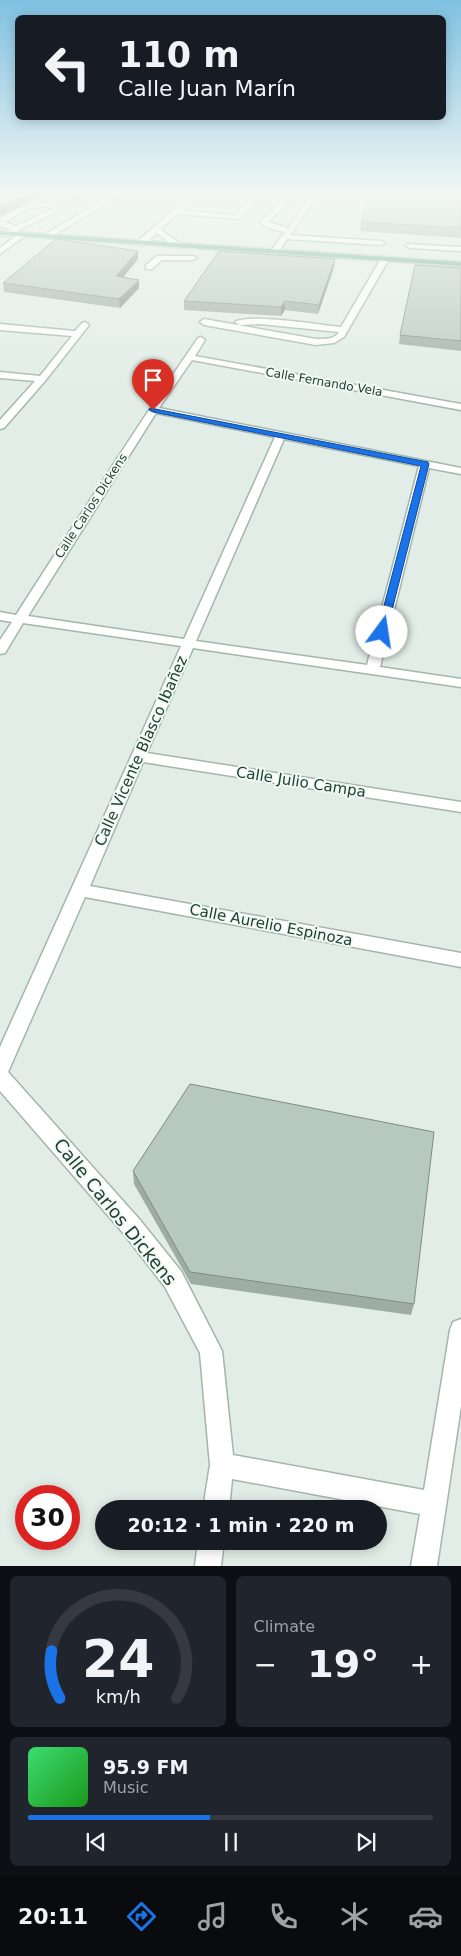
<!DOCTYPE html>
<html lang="en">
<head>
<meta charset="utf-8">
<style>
  body { margin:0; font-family:"DejaVu Sans",sans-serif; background:#20242c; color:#f1f3f6; height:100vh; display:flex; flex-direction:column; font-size:19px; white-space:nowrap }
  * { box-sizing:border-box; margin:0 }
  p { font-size:16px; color:#9ea1a6 }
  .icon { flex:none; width:28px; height:28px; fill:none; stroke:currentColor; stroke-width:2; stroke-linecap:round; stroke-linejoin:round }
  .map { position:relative; height:1566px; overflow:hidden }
  .side { display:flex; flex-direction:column; gap:10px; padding:10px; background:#0d0f14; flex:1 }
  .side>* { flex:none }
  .hud { position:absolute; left:15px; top:15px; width:431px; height:105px; border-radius:8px; box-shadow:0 2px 12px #0003; background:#171b24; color:#f1f3f6; overflow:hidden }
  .speed { position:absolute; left:15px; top:1485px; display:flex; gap:10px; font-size:25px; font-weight:700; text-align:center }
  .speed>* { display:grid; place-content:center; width:65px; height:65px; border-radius:50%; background:#171b24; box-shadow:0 2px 12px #0003; line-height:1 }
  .speed .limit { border:8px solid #d22; background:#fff; color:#111 }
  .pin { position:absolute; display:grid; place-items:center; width:42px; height:42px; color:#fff; margin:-51px -21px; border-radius:50% 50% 50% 0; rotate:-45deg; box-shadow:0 0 5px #0007 }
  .pin .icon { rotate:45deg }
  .me { position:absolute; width:55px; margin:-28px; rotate:14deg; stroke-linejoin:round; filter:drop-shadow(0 0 4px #0008) }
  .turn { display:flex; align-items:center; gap:18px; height:105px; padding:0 20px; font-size:22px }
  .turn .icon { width:65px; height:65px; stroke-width:2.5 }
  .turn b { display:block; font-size:35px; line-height:42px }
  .big { font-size:38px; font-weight:700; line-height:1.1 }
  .side .card { flex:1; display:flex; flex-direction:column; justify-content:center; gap:8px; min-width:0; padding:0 18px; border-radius:8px; background:#20242c }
  .side .dial { align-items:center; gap:0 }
  .dial svg { height:130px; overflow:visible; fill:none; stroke:#363941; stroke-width:7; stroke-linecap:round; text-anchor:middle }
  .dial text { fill:#f1f3f6; stroke:none }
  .song { display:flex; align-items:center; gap:15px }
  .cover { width:60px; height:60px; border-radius:8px; background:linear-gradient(135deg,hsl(140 70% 55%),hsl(120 70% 35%)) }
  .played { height:5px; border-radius:2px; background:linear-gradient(90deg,#1a73e8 45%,#363941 45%) }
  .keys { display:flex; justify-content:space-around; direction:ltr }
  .heat { display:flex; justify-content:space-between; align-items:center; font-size:28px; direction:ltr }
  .side .tiles { flex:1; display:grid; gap:10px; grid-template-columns:1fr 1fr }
  .card:last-child { grid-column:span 2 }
  .trip { position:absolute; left:95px; top:1500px; width:292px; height:50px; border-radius:25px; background:#171b24; box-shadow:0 2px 12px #0003; font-weight:700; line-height:50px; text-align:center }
  .tab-bar { display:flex; height:80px; justify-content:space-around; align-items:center; background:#090b0e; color:#9ea1a6 }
  .tab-bar .icon { width:35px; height:35px }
  .tab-bar .active { color:#1a73e8 }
  .tab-bar b { font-size:22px; color:#f1f3f6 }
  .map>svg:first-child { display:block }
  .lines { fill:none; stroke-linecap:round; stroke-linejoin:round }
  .minor-casing { stroke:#a3b6ad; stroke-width:3 }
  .major-casing { stroke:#c0cac6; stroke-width:3 }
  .minor { fill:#fff; fill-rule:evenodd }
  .major { fill:#60a88e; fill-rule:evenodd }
  .wall { fill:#9daca4 }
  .shaded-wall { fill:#7f8c86 }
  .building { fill:#b6c8bf; stroke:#7f8c86 }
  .route { fill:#1a73e8; stroke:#114b97 }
  .labels { text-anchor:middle; stroke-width:4; stroke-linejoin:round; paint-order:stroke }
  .far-street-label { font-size:12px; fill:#1f4034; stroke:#f2f9f5 }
  .street-label { font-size:15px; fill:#1f4034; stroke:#f2f9f5 }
  .near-street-label { font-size:18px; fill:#1f4034; stroke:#f2f9f5 }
</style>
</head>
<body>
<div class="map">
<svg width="461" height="1566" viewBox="0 0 461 1566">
  <rect width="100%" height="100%" fill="#e1ede6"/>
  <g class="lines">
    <g class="minor-casing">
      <path id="minor" d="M 119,191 L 127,191 L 49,238 L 42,236 Z
        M 195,191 L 202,191 L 182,210 L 234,215 L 260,191 L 267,191 L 239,219 L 178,214 L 161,229 L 165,233 L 180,243 L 180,247 L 174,247 L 157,233 L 144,245 L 138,245 L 138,241 Z
        M 298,191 L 311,191 L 318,195 L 290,235 L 381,241 L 385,243 L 381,245 L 287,239 L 277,254 L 271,254 L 270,252 L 285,232 L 268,228 L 260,222 L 284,198 ZM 301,194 L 311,196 L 288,228 L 268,222 L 289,201 Z
        M 43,202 L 61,207 L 58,211 L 7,236 L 1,236 L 1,232 L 10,229 L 0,226 L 0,218 L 19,208 ZM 43,206 L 54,208 L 16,226 L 5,222 L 24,211 Z
        M 19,233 L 26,235 L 0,254 L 0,248 Z
        M 407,244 L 461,247 L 461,251 L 410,248 L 406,246 Z
        M 157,256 L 193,256 L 197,258 L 193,260 L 162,260 L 152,269 L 146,269 L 146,265 Z
        M 382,257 L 389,259 L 344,337 L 334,343 L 316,345 L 204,325 L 200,322 L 204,319 L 316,339 C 324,339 334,340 339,332 L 260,324 L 239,325 L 235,322 C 247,313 322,325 341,327 Z
        M 85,322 L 89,325 L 45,381 L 4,428 L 0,429 L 0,420 L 35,381 L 0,378 L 0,372 L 40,376 L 72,336 L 0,330 L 0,324 L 75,331 L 82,323 Z
        M 201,337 L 205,340 L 195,356 L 461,404 L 461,410 L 192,360 L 159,408 L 461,468 L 461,474 L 429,468 L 380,667 L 461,679 L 461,687 L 193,648 L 147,753 L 461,802 L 461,812 L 143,762 L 90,886 L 461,953 L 461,967 L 85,897 L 8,1072 L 140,1220 L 181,1271 L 222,1351 L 233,1455 L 424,1490 L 450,1330 L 453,1322 L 461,1319 L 461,1406 L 437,1566 L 411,1566 L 420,1514 L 232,1479 L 229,1509 L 203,1509 L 210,1465 L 200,1353 L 165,1287 L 124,1234 L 0,1091 L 0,1047 L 181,646 L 23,623 L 5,653 L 0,654 L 0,640 L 12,622 L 0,620 L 0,612 L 16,615 C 76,522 136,427 198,338 ZM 156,413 L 275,437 L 184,639 L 28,616 ZM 284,439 L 419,466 L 367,665 L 196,641 Z
        M 198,1541 L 224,1541 L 221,1566 L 195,1566 Z"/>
    </g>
    <g class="major-casing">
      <path id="major" d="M 0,231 L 461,262 L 461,266 L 0,235 Z"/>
    </g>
    <use href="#minor" class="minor"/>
    <use href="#major" class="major"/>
  </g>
  <path class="wall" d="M 0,191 L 93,191 L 73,203 L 37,198 Z
    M 461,191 L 461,238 L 360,231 L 361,222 Z
    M 138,259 L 123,277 L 139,280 L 139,288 L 120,308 L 4,292 L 3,283 Z
    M 334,267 L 318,314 L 285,310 L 281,316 L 184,310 L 184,301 Z
    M 461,268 L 461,351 L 399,344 L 400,335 Z
    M 133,1171 L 414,1304 L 411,1315 L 191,1284 L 134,1184 Z"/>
  <path class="shaded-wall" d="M 35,191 L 37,191 L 37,198 L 0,216 L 0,207 Z
    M 79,191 L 93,191 L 73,203 L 73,195 Z
    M 138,251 L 138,259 L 117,285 L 116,276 Z
    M 335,259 L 334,267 L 318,314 L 319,305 Z
    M 139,280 L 139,288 L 120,308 L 119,299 Z
    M 285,301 L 285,310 L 281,316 L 281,307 Z"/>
  <path class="building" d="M 0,191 L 35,191 L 0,207 Z
    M 43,191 L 79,191 L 73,195 Z
    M 372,191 L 461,191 L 461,228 L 361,222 Z
    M 56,239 L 138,251 L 116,276 L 139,280 L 119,299 L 3,283 Z
    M 219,251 L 335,259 L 319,305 L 285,301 L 281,307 L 184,301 Z
    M 415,265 L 461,268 L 461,341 L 400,335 Z
    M 190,1084 L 434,1132 L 414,1304 L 190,1272 L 133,1171 Z"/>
  <linearGradient id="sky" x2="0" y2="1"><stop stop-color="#7fc1e2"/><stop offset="0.47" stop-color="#f2f7f4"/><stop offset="1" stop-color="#f2f7f4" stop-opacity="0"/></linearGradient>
  <rect width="461" height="410" fill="url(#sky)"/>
  <path class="route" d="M 150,408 L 428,462 L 429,464 L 386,634 L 379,634 L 377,632 L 421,466 L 153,412 L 149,410 Z"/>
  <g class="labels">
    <g class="far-street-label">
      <text transform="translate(324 382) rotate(10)" y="4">Calle Fernando Vela</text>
      <text transform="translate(91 506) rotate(-57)" y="4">Calle Carlos Dickens</text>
    </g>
    <g class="street-label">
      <text transform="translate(141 751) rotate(-66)" y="5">Calle Vicente Blasco Ibañez</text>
      <text transform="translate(301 782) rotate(9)" y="5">Calle Julio Campa</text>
      <text transform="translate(271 925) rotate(11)" y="5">Calle Aurelio Espinoza</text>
    </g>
    <g class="near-street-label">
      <text transform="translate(115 1212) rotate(51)" y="6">Calle Carlos Dickens</text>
    </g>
  </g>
</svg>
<div class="speed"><div class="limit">30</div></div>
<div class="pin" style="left:153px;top:410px;background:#d93025"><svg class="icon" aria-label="arrive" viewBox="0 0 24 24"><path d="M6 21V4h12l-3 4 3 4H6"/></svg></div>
<svg class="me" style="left:382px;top:632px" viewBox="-20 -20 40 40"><circle r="19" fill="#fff"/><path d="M0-13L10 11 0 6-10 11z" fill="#1a73e8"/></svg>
<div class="trip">20:12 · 1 min · 220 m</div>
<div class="hud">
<div class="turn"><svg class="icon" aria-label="left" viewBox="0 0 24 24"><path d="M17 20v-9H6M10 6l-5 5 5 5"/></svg><div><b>110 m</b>Calle Juan Marín</div></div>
</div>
</div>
<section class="side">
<div class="tiles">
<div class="card dial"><svg viewBox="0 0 100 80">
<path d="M14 69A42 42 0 1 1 86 69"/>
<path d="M14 69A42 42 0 0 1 9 40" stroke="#1a73e8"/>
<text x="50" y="56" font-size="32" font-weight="700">24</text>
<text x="50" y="72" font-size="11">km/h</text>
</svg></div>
<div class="card"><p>Climate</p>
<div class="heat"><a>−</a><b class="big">19°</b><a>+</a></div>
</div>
<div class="card">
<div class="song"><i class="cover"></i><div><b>95.9 FM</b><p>Music</p></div></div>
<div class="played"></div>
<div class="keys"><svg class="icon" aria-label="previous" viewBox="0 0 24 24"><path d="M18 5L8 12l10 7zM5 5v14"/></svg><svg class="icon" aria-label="pause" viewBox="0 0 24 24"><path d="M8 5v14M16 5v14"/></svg><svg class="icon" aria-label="next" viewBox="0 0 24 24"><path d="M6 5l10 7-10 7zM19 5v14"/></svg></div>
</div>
</div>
</section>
<nav class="tab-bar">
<b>20:11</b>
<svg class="icon active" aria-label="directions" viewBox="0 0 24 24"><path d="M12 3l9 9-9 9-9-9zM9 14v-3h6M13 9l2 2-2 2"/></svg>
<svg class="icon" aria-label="music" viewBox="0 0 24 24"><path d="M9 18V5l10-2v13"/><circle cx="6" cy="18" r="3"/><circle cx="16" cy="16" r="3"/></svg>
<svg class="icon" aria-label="phone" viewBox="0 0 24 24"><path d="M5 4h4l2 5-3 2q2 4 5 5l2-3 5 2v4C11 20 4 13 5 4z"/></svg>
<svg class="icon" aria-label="climate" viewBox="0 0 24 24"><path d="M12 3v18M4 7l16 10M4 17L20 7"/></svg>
<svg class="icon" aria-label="car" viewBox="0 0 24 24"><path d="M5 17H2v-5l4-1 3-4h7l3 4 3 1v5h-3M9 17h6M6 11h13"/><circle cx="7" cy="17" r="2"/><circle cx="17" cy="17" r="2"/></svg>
</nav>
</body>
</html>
